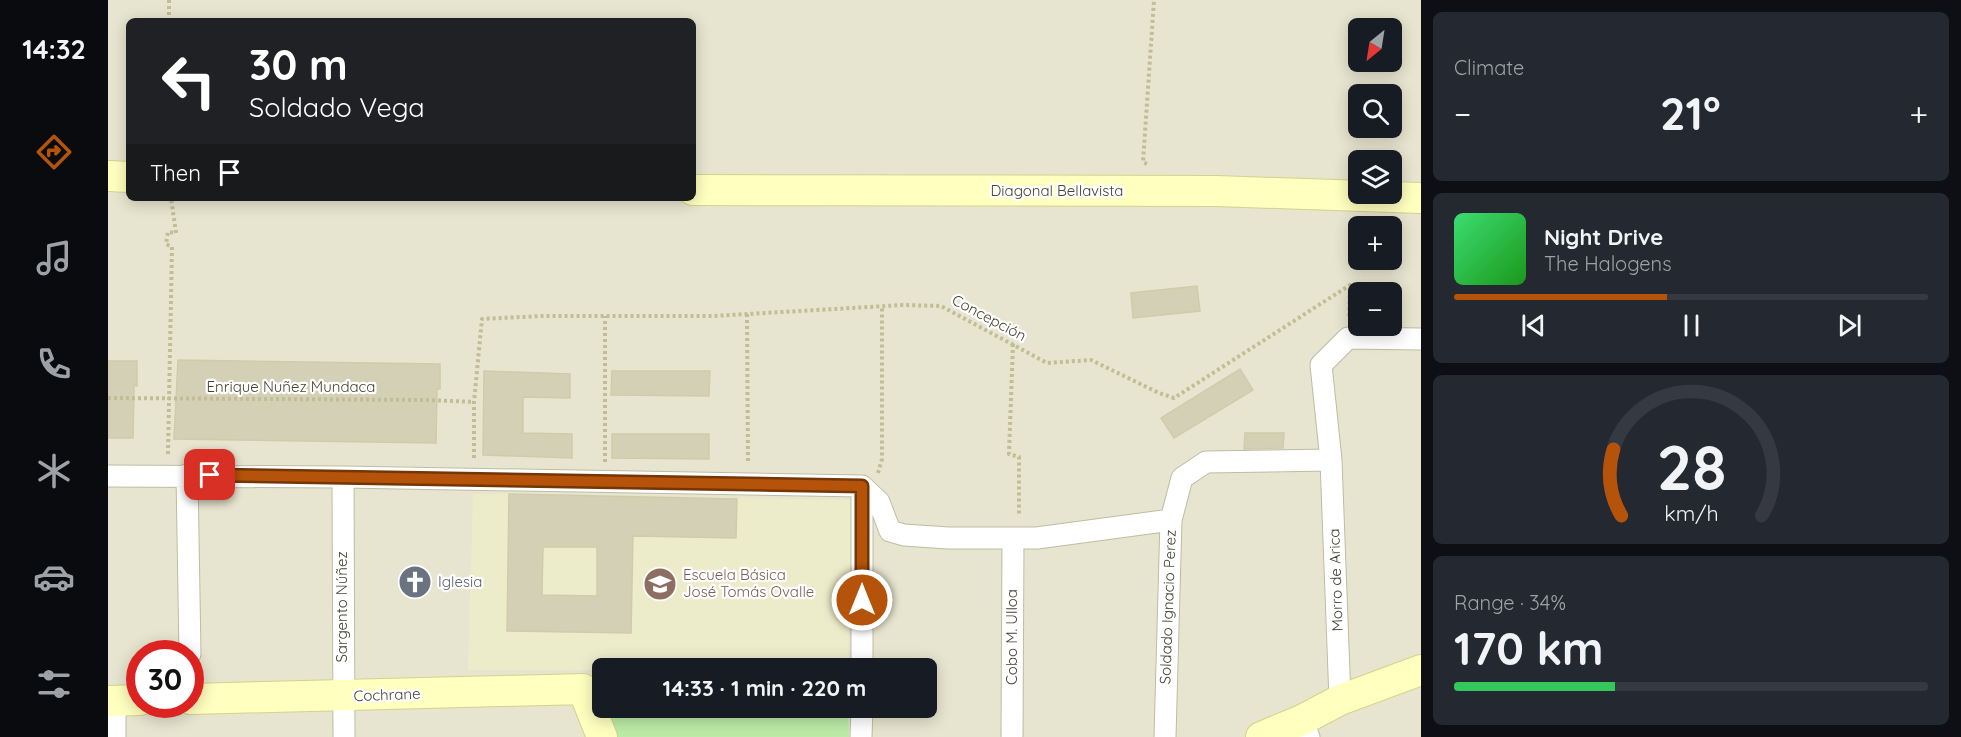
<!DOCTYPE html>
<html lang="en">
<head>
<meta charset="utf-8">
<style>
  body { margin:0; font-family:Quicksand,sans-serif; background:#242831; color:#f1f3f6; height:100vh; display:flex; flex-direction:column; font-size:22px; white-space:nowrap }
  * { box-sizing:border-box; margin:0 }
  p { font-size:20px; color:#9ea1a6 }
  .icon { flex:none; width:33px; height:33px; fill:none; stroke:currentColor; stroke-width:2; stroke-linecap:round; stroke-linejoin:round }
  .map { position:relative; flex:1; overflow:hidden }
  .details { display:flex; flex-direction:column; gap:12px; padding:12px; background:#0d0f14; width:540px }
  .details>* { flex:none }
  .banner { position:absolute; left:18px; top:18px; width:570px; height:183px; border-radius:9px; box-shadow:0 3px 15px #0003; background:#202124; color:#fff; overflow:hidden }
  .needle { width:39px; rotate:210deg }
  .controls { position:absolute; left:1240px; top:18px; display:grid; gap:12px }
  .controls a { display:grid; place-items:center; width:54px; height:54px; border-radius:9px; background:#171b24; box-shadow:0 3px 15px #0003; font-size:30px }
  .speed { position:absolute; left:18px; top:640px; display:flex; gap:12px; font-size:30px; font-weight:700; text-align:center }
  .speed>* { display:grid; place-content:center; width:78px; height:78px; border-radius:50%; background:#171b24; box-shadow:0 3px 15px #0003; line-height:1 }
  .speed .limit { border:9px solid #d22; background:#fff; color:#111 }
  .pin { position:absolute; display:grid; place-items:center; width:51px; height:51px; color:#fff; margin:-26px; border-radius:12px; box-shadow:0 3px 9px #0006 }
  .me { position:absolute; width:66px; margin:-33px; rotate:0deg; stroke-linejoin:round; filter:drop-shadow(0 0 4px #0008) }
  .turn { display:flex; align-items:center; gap:21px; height:126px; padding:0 24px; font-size:27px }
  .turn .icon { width:78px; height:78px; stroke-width:2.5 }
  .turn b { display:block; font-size:42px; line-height:51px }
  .then { display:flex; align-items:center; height:57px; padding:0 24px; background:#0003; gap:12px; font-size:22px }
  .big { font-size:45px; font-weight:700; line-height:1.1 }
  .details .tile { flex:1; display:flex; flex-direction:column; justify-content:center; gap:9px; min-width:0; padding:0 21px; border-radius:9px; background:#242831 }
  .details .dial { align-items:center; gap:0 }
  .dial svg { height:156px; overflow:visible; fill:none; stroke:#363941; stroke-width:7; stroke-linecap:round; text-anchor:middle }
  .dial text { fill:#f1f3f6; stroke:none }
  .song { display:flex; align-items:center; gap:18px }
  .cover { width:72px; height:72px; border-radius:9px; background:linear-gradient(135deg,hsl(140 70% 55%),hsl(120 70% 35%)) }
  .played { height:6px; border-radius:3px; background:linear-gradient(90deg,#b45309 45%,#363941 45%) }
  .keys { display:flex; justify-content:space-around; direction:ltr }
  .heat { display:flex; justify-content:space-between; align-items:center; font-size:33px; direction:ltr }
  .charge { height:9px; border-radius:4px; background:linear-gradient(90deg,#34c759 34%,#363941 0) }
  .trip { position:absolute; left:484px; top:658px; width:345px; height:60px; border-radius:9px; background:#171b24; box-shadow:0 3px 15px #0003; font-weight:700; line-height:60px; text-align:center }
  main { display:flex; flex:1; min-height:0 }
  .dock { display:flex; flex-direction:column; width:108px; justify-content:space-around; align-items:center; background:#090b0e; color:#9ea1a6 }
  .dock .icon { width:42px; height:42px }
  .dock .active { color:#b45309 }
  .dock b { font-size:27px; color:#f1f3f6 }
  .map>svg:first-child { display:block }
  .residential { fill:#e7e5cf; fill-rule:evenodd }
  .education { fill:#edecca }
  .green { fill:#bbeba6 }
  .building { fill:#d4d0b6; stroke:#d0cba9; stroke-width:1.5; fill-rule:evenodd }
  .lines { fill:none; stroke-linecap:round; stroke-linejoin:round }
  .street-casing { stroke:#bebca4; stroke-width:23 }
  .secondary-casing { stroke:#d4d28b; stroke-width:32 }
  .path { stroke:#c2bd94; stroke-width:4; stroke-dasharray:3 3; stroke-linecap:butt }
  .street { stroke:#fff; stroke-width:21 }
  .secondary { stroke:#ffffbf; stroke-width:30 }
  .route-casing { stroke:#753606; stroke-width:15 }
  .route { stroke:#b45309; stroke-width:10 }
  .labels { text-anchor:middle; stroke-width:4.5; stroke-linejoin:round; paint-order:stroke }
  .street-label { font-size:15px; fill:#444232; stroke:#fff }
  .education-label { font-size:15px; fill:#785e54; stroke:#fff; text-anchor:start }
  .worship-label { font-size:15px; fill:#5b616d; stroke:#fff; text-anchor:start }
</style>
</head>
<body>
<main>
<nav class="dock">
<b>14:32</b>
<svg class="icon active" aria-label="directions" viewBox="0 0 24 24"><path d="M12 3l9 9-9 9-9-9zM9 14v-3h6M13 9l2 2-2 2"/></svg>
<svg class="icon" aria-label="music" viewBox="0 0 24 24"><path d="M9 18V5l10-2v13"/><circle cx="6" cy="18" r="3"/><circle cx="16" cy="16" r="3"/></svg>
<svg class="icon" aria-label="phone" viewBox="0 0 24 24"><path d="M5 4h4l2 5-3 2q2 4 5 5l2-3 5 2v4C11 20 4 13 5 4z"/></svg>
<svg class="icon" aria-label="climate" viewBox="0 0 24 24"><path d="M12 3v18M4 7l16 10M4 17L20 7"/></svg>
<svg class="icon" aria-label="car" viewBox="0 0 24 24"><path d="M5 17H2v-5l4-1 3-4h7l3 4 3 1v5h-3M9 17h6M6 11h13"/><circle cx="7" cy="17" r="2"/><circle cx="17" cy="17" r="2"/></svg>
<svg class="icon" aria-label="filters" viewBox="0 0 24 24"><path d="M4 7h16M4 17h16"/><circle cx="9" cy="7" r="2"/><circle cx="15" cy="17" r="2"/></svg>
</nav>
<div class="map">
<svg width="1313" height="737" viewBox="0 0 1313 737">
  <rect width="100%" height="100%" fill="#f3f2e2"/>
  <path class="residential" d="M 0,0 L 1313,0 L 1313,737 L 0,737 ZM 21,21 L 585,21 L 585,198 L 21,198 ZM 1251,28 L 1284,28 L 1284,62 L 1251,62 ZM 1251,94 L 1284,94 L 1284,128 L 1251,128 ZM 1251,160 L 1284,160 L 1284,194 L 1251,194 ZM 1251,226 L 1284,226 L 1284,260 L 1251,260 ZM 1251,292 L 1284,292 L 1284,326 L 1251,326 ZM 32,654 L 82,654 L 82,705 L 32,705 ZM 495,669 L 819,669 L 819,708 L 495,708 Z"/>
  <path class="education" d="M 365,494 L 744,500 L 740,669 L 360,670 Z"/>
  <path class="green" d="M 486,695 L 495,695 L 495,708 L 740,708 L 741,737 L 503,737 Z"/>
  <path class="building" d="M 1089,286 L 1092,311 L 1025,318 L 1023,293 Z
    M 70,360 L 332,364 L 332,389 L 329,389 L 328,443 L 66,439 Z
    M 0,361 L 29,361 L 29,386 L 26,385 L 25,438 L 0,438 Z
    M 1132,369 L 1145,390 L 1066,438 L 1053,418 Z
    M 376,371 L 462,374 L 462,398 L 415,397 L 415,433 L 464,434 L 464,458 L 375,455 Z
    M 504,371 L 602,371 L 601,396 L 503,395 Z
    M 1137,433 L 1176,433 L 1175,448 L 1136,449 Z
    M 504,434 L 601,434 L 601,459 L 504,458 Z
    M 401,494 L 629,499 L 628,538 L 525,536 L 523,633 L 399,631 ZM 435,547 L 489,547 L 489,596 L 434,595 Z"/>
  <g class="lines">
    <g class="street-casing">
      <path id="street" d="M 79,475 L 82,654
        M 0,476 L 235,477 L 754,486
        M 235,477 L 236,737
        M 754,486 L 771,502 L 782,531 L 796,535 L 840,538 L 929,538 L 1063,520
        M 754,486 L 754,669
        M 1232,700 L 1223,460 L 1213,365 L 1240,338 L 1313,339
        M 1194,720 L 1201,737
        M 7,737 L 7,701
        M 753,737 L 754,708
        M 904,737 L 905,538
        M 1057,737 L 1063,520 L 1074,478 L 1098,462 L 1223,460"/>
    </g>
    <g class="secondary-casing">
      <path id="secondary" d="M 0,176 L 21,177
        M 585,190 L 1108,191 L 1313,198
        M 82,699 L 475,689 L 494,737
        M 0,701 L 32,700
        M 1153,737 L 1194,720 L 1232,700 L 1313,670"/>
    </g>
    <path class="path" d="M 61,21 L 61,0
      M 1039,164 L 1035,162 L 1046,0
      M 639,314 L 640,463
      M 905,344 L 901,454 L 911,457 L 911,516
      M 0,398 L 321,400 L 366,402
      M 60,454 L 64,247 L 58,244 L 60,232 L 68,233 L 63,198
      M 366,458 L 366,402 L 374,319 L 433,316 L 605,316 L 795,305 L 833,306 L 939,363 L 983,360 L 1051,393 L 1066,398 L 1242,285 L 1241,317
      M 497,462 L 497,316
      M 770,473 L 774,459 L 774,307"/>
    <use href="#street" class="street"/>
    <use href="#secondary" class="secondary"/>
  </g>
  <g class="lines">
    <g class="route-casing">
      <path id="route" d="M 102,475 L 754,486 L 754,600"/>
    </g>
    <use href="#route" class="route"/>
  </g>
  <defs>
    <g id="church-disc" transform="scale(1.725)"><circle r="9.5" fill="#6b7280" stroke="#fff"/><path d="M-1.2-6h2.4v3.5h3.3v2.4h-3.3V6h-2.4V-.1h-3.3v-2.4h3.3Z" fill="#fff"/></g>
    <g id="school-disc" transform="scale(1.725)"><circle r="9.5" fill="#8d6e63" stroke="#fff"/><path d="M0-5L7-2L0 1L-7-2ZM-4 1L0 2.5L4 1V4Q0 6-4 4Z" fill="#fff"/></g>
  </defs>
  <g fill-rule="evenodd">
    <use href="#church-disc" x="307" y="582"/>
    <use href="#school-disc" x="552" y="584"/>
  </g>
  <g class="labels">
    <g class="street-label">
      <text x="949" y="196">Diagonal Bellavista</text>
      <text transform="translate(881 318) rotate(28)" y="5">Concepción</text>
      <text x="183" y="392">Enrique Nuñez Mundaca</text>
      <text transform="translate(1228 580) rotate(-92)" y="5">Morro de Arica</text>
      <text transform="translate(234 607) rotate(-90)" y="5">Sargento Núñez</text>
      <text transform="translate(1060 607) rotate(-88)" y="5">Soldado Ignacio Perez</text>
      <text transform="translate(904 637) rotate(-90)" y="5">Cobo M. Ulloa</text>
      <text transform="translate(279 695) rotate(-2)" y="5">Cochrane</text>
    </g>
    <g class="education-label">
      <text x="575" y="580">Escuela Básica<tspan x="575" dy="17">José Tomás Ovalle</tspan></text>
    </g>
    <g class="worship-label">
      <text x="330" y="587">Iglesia</text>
    </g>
  </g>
</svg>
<div class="controls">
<a><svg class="needle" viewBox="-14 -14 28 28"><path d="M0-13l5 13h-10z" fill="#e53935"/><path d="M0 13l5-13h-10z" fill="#9ea1a6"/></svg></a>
<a><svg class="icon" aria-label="search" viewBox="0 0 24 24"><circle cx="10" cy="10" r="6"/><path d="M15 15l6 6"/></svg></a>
<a><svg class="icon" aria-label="layers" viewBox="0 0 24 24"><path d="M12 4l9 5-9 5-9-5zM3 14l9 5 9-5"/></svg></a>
<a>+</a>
<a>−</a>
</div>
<div class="speed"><div class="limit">30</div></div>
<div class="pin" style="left:102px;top:475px;background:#d93025"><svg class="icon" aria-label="arrive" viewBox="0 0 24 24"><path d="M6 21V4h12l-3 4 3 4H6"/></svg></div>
<svg class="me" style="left:754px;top:600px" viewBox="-20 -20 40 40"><circle r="17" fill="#b45309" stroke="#fff" stroke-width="3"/><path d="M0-11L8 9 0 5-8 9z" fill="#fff"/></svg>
<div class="trip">14:33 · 1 min · 220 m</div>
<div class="banner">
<div class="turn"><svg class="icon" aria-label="left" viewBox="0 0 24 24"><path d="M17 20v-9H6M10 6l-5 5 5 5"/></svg><div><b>30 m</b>Soldado Vega</div></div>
<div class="then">Then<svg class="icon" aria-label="arrive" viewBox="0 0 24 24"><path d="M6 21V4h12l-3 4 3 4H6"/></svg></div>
</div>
</div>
<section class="details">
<div class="tile"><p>Climate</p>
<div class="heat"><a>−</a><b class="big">21°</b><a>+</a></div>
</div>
<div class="tile">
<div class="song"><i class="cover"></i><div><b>Night Drive</b><p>The Halogens</p></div></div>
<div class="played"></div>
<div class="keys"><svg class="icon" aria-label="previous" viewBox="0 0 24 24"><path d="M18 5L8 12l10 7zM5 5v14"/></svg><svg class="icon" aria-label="pause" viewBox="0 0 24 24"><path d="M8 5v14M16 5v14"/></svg><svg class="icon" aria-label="next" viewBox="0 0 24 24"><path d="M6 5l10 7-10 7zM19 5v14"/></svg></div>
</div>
<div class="tile dial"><svg viewBox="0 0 100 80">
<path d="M14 69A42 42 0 1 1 86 69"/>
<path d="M14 69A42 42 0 0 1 10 35" stroke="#b45309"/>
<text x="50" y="56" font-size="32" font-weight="700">28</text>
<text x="50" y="72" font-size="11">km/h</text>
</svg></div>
<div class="tile"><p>Range · 34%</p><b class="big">170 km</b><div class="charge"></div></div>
</section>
</main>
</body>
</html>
